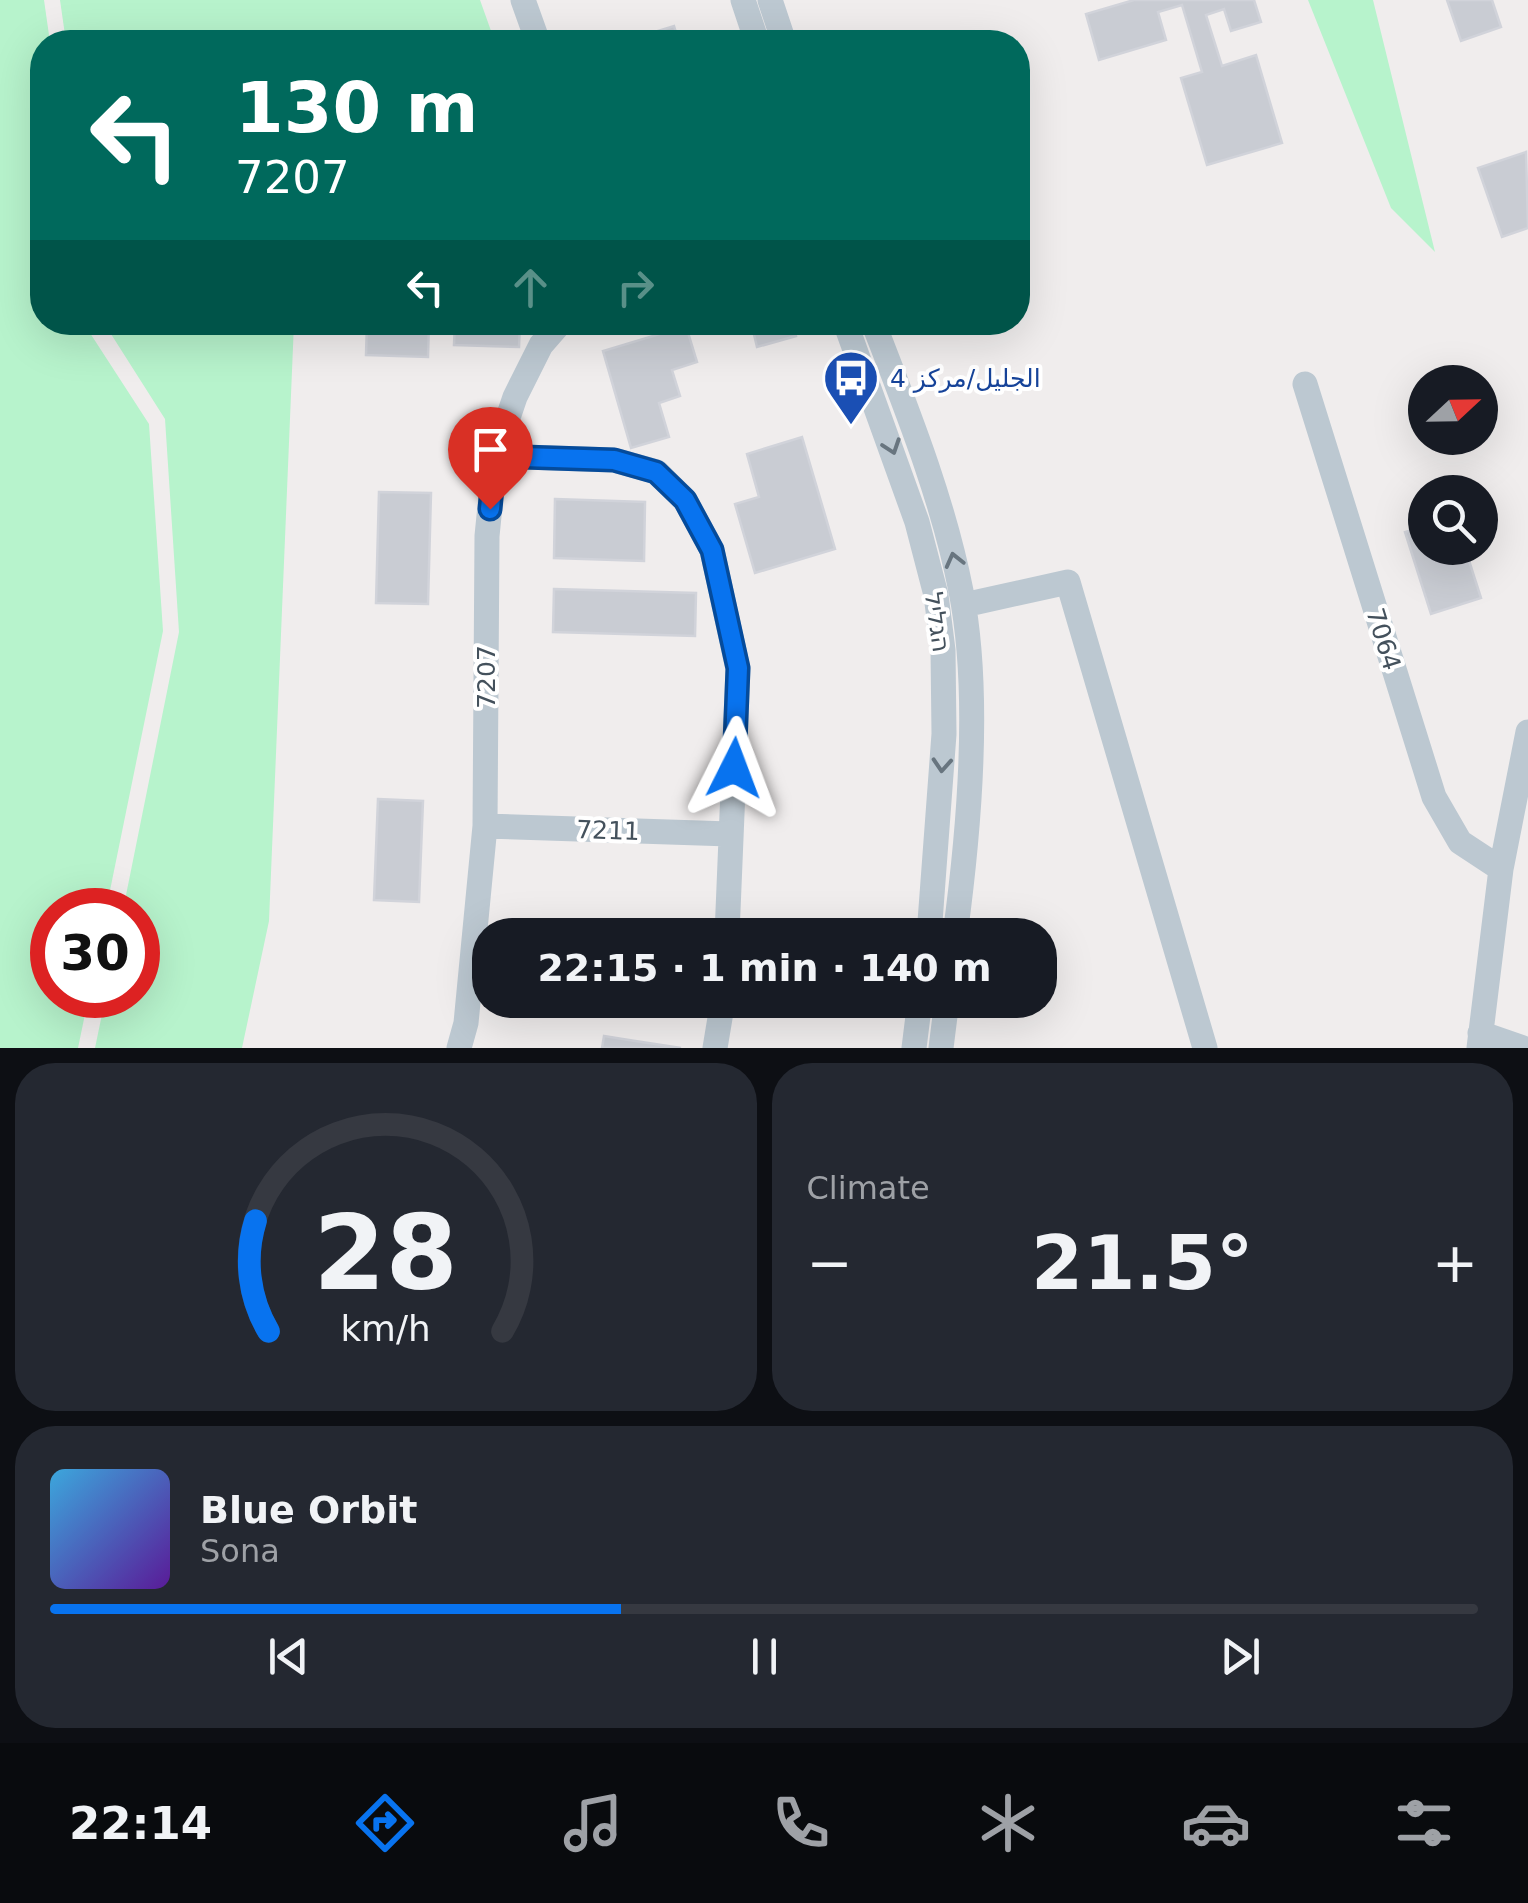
<!DOCTYPE html>
<html lang="en">
<head>
<meta charset="utf-8">
<style>
  body { margin:0; font-family:"DejaVu Sans",Vazirmatn,"Noto Sans Hebrew",sans-serif; background:#242831; color:#f1f3f6; height:100vh; display:flex; flex-direction:column; font-size:38px; white-space:nowrap }
  * { box-sizing:border-box; margin:0 }
  p { font-size:32px; color:#9ea1a6 }
  .icon { flex:none; width:55px; height:55px; fill:none; stroke:currentColor; stroke-width:2; stroke-linecap:round; stroke-linejoin:round }
  .map { position:relative; height:1048px; overflow:hidden }
  .details { display:flex; flex-direction:column; gap:15px; padding:15px; background:#0d0f14; flex:1 }
  .details>* { flex:none }
  .top-card { position:absolute; left:30px; top:30px; width:1000px; height:305px; border-radius:40px; box-shadow:0 10px 40px #0002; background:#00695c; color:#fff; overflow:hidden }
  .needle { width:65px; rotate:68deg }
  .fabs { position:absolute; left:1408px; top:365px; display:grid; gap:20px }
  .fabs a { display:grid; place-items:center; width:90px; height:90px; border-radius:50%; background:#171b24; box-shadow:0 10px 40px #0002; font-size:50px }
  .speed { position:absolute; left:30px; top:888px; display:flex; gap:20px; font-size:50px; font-weight:700; text-align:center }
  .speed>* { display:grid; place-content:center; width:130px; height:130px; border-radius:50%; background:#171b24; box-shadow:0 10px 40px #0002; line-height:1 }
  .speed .limit { border:15px solid #d22; background:#fff; color:#111 }
  .pin { position:absolute; display:grid; place-items:center; width:85px; height:85px; color:#fff; margin:-102px -42px; border-radius:50% 50% 50% 0; rotate:-45deg; box-shadow:0 0 10px #0007 }
  .pin .icon { rotate:45deg }
  .me { position:absolute; width:110px; margin:-55px; rotate:3deg; stroke-linejoin:round; filter:drop-shadow(0 0 8px #0008) }
  .turn { display:flex; align-items:center; gap:35px; height:210px; padding:0 40px; font-size:45px }
  .turn .icon { width:130px; height:130px; stroke-width:2.5 }
  .turn b { display:block; font-size:70px; line-height:85px }
  .lanes { display:flex; align-items:center; height:95px; padding:0 40px; background:#0003; justify-content:center; gap:50px; direction:ltr }
  .lanes .off { opacity:.35 }
  .big { font-size:75px; font-weight:700; line-height:1.1 }
  .details .card { flex:1; display:flex; flex-direction:column; justify-content:center; gap:15px; min-width:0; padding:0 35px; border-radius:40px; background:#242831 }
  .details .dial { align-items:center; gap:0 }
  .dial svg { height:260px; overflow:visible; fill:none; stroke:#363941; stroke-width:7; stroke-linecap:round; text-anchor:middle }
  .dial text { fill:#f1f3f6; stroke:none }
  .song { display:flex; align-items:center; gap:30px }
  .cover { width:120px; height:120px; border-radius:15px; background:linear-gradient(135deg,hsl(200 70% 55%),hsl(270 70% 35%)) }
  .played { height:10px; border-radius:5px; background:linear-gradient(90deg,#0873ef 40%,#363941 40%) }
  .keys { display:flex; justify-content:space-around; direction:ltr }
  .heat { display:flex; justify-content:space-between; align-items:center; font-size:55px; direction:ltr }
  .details .tiles { flex:1; display:grid; gap:15px; grid-template-columns:1fr 1fr }
  .card:last-child { grid-column:span 2 }
  .trip { position:absolute; left:472px; top:918px; width:585px; height:100px; border-radius:40px; background:#171b24; box-shadow:0 10px 40px #0002; font-weight:700; line-height:100px; text-align:center }
  .dock { display:flex; height:160px; justify-content:space-around; align-items:center; background:#090b0e; color:#9ea1a6 }
  .dock .icon { width:70px; height:70px }
  .dock .current { color:#0873ef }
  .dock b { font-size:45px; color:#f1f3f6 }
  .map>svg:first-child { display:block }
  .green { fill:#b7f3cc }
  .building { fill:#c9ccd3; stroke:#d1d3da; stroke-width:2.5 }
  .lines { fill:none; stroke-linecap:round; stroke-linejoin:round }
  .minor { stroke:#bcc8d1; stroke-width:25 }
  .oneway { stroke:#68757f }
  .route-casing { stroke:#054b9b; stroke-width:25 }
  .route { stroke:#0873ef; stroke-width:18 }
  .labels { text-anchor:middle; stroke-width:8; stroke-linejoin:round; paint-order:stroke }
  .transit-label { font-size:25px; fill:#164399; stroke:#fff; text-anchor:start }
  .street-label { font-size:25px; fill:#44515c; stroke:#fff }
</style>
</head>
<body>
<div class="map">
<svg width="1528" height="1048" viewBox="0 0 1528 1048">
  <rect width="100%" height="100%" fill="#f0eded"/>
  <path class="green" d="M 0,0 L 44,0 L 50,42 L 42,42 L 42,322 L 88,323 L 90,333 L 149,424 L 163,631 L 106,910 L 52,910 L 52,995 L 89,995 L 78,1048 L 0,1048 Z
    M 60,0 L 480,0 L 495,42 L 66,42 Z
    M 1308,0 L 1373,0 L 1435,252 L 1391,208 Z
    M 104,323 L 294,323 L 269,921 L 242,1048 L 95,1048 L 106,995 L 138,995 L 138,910 L 123,910 L 179,632 L 165,419 Z"/>
  <path class="building" d="M 1134,0 L 1254,0 L 1261,22 L 1231,31 L 1224,9 L 1206,15 L 1222,66 L 1256,55 L 1282,143 L 1207,165 L 1181,78 L 1202,72 L 1182,5 L 1158,12 L 1166,40 L 1099,60 L 1086,14 Z
    M 1447,0 L 1492,0 L 1501,27 L 1461,41 Z
    M 674,26 L 679,42 L 622,42 Z
    M 1526,152 L 1528,228 L 1502,237 L 1478,168 Z
    M 367,322 L 429,322 L 428,357 L 366,355 Z
    M 455,322 L 520,322 L 519,347 L 454,345 Z
    M 751,322 L 793,322 L 796,336 L 757,347 Z
    M 686,326 L 697,362 L 672,370 L 680,396 L 659,403 L 669,437 L 631,448 L 603,351 Z
    M 802,437 L 835,549 L 755,573 L 735,504 L 759,497 L 747,454 Z
    M 379,492 L 431,493 L 428,604 L 376,603 Z
    M 555,499 L 645,502 L 644,561 L 554,558 Z
    M 1425,526 L 1425,548 L 1465,548 L 1481,598 L 1431,614 L 1405,532 Z
    M 554,589 L 696,593 L 695,636 L 553,632 Z
    M 378,799 L 423,801 L 419,902 L 374,900 Z
    M 604,1036 L 629,1040 L 681,1048 L 602,1048 Z"/>
  <g class="lines">
    <path class="minor" d="M 523,0 L 538,42
      M 743,0 L 757,42
      M 770,0 L 784,42
      M 845,322 L 917,522 L 936,595 L 943,650 L 944,734 L 929,935
      M 873,322 C 907,410 943,499 961,591 C 981,693 969,832 955,935
      M 1305,384 L 1434,797 L 1460,842 L 1501,869
      M 495,456 L 614,460 L 657,472 L 685,500 L 712,550 L 738,669 L 727,935
      M 964,605 L 1068,582 L 1205,1048
      M 485,826 L 730,834
      M 1480,1033 L 1523,1048
      M 459,1048 L 466,1023 L 485,826 L 487,536 L 495,456 L 515,397 L 541,345 L 561,322
      M 715,1048 L 723,1000
      M 914,1048 L 920,1000
      M 941,1048 L 947,1000
      M 1479,1048 L 1501,869 L 1528,732"/>
  </g>
  <defs><path id="oneway-chevron" d="M-2-3.5L2.5 0L-2 3.5" fill="none" stroke-width="1.6" stroke-linecap="round" stroke-linejoin="round" transform="scale(2.5)"/></defs>
  <g class="oneway">
    <use href="#oneway-chevron" transform="translate(892 447) rotate(71)"/>
    <use href="#oneway-chevron" transform="translate(954 560) rotate(-104)"/>
    <use href="#oneway-chevron" transform="translate(942 765) rotate(94)"/>
  </g>
  <g class="lines">
    <g class="route-casing">
      <path id="route" d="M 490,509 L 495,456 L 614,460 L 656,472 L 685,500 L 712,550 L 738,668 L 734,768"/>
    </g>
    <use href="#route" class="route"/>
  </g>
  <defs>
    <g id="bus-pin" transform="scale(2.875)"><path d="M0 17L-7.5 6A9.5 9.5 0 1 1 7.5 6Z" fill="#1a4fb4" stroke="#fff"/><path d="M-5-6H5V4H4V6H2V4H-2V6H-4V4H-5ZM-3.5-4V0h7V-4ZM-3.5 1.2v1.5H-2V1.2ZM2 1.2v1.5H3.5V1.2Z" fill="#fff"/></g>
  </defs>
  <g fill-rule="evenodd">
    <use href="#bus-pin" x="851" y="378"/>
  </g>
  <g class="labels">
    <g class="transit-label">
      <text x="890" y="387">الجليل/مركز 4</text>
    </g>
    <g class="street-label">
      <text transform="translate(938 622) rotate(82)" y="9">הגליל</text>
      <text transform="translate(1384 639) rotate(73)" y="9">7064</text>
      <text transform="translate(486 677) rotate(-90)" y="9">7207</text>
      <text transform="translate(608 830) rotate(2)" y="9">7211</text>
    </g>
  </g>
</svg>
<div class="fabs">
<a><svg class="needle" viewBox="-14 -14 28 28"><path d="M0-13l5 13h-10z" fill="#e53935"/><path d="M0 13l5-13h-10z" fill="#9ea1a6"/></svg></a>
<a><svg class="icon" aria-label="search" viewBox="0 0 24 24"><circle cx="10" cy="10" r="6"/><path d="M15 15l6 6"/></svg></a>
</div>
<div class="speed"><div class="limit">30</div></div>
<div class="pin" style="left:490px;top:509px;background:#d93025"><svg class="icon" aria-label="arrive" viewBox="0 0 24 24"><path d="M6 21V4h12l-3 4 3 4H6"/></svg></div>
<svg class="me" style="left:734px;top:768px" viewBox="-20 -20 40 40"><path d="M0-17L14 15 0 8-14 15z" fill="#0873ef" stroke="#fff" stroke-width="4"/></svg>
<div class="trip">22:15 · 1 min · 140 m</div>
<div class="top-card">
<div class="turn"><svg class="icon" aria-label="left" viewBox="0 0 24 24"><path d="M17 20v-9H6M10 6l-5 5 5 5"/></svg><div><b>130 m</b>7207</div></div>
<div class="lanes"><svg class="icon" aria-label="left" viewBox="0 0 24 24"><path d="M17 20v-9H6M10 6l-5 5 5 5"/></svg><svg class="icon off" aria-label="ahead" viewBox="0 0 24 24"><path d="M12 20V5M6 11l6-6 6 6"/></svg><svg class="icon off" aria-label="right" viewBox="0 0 24 24"><path d="M7 20v-9h11M14 6l5 5-5 5"/></svg></div>
</div>
</div>
<section class="details">
<div class="tiles">
<div class="card dial"><svg viewBox="0 0 100 80">
<path d="M14 69A42 42 0 1 1 86 69"/>
<path d="M14 69A42 42 0 0 1 10 35" stroke="#0873ef"/>
<text x="50" y="56" font-size="32" font-weight="700">28</text>
<text x="50" y="72" font-size="11">km/h</text>
</svg></div>
<div class="card"><p>Climate</p>
<div class="heat"><a>−</a><b class="big">21.5°</b><a>+</a></div>
</div>
<div class="card">
<div class="song"><i class="cover"></i><div><b>Blue Orbit</b><p>Sona</p></div></div>
<div class="played"></div>
<div class="keys"><svg class="icon" aria-label="previous" viewBox="0 0 24 24"><path d="M18 5L8 12l10 7zM5 5v14"/></svg><svg class="icon" aria-label="pause" viewBox="0 0 24 24"><path d="M8 5v14M16 5v14"/></svg><svg class="icon" aria-label="next" viewBox="0 0 24 24"><path d="M6 5l10 7-10 7zM19 5v14"/></svg></div>
</div>
</div>
</section>
<nav class="dock">
<b>22:14</b>
<svg class="icon current" aria-label="directions" viewBox="0 0 24 24"><path d="M12 3l9 9-9 9-9-9zM9 14v-3h6M13 9l2 2-2 2"/></svg>
<svg class="icon" aria-label="music" viewBox="0 0 24 24"><path d="M9 18V5l10-2v13"/><circle cx="6" cy="18" r="3"/><circle cx="16" cy="16" r="3"/></svg>
<svg class="icon" aria-label="phone" viewBox="0 0 24 24"><path d="M5 4h4l2 5-3 2q2 4 5 5l2-3 5 2v4C11 20 4 13 5 4z"/></svg>
<svg class="icon" aria-label="climate" viewBox="0 0 24 24"><path d="M12 3v18M4 7l16 10M4 17L20 7"/></svg>
<svg class="icon" aria-label="car" viewBox="0 0 24 24"><path d="M5 17H2v-5l4-1 3-4h7l3 4 3 1v5h-3M9 17h6M6 11h13"/><circle cx="7" cy="17" r="2"/><circle cx="17" cy="17" r="2"/></svg>
<svg class="icon" aria-label="filters" viewBox="0 0 24 24"><path d="M4 7h16M4 17h16"/><circle cx="9" cy="7" r="2"/><circle cx="15" cy="17" r="2"/></svg>
</nav>
</body>
</html>
